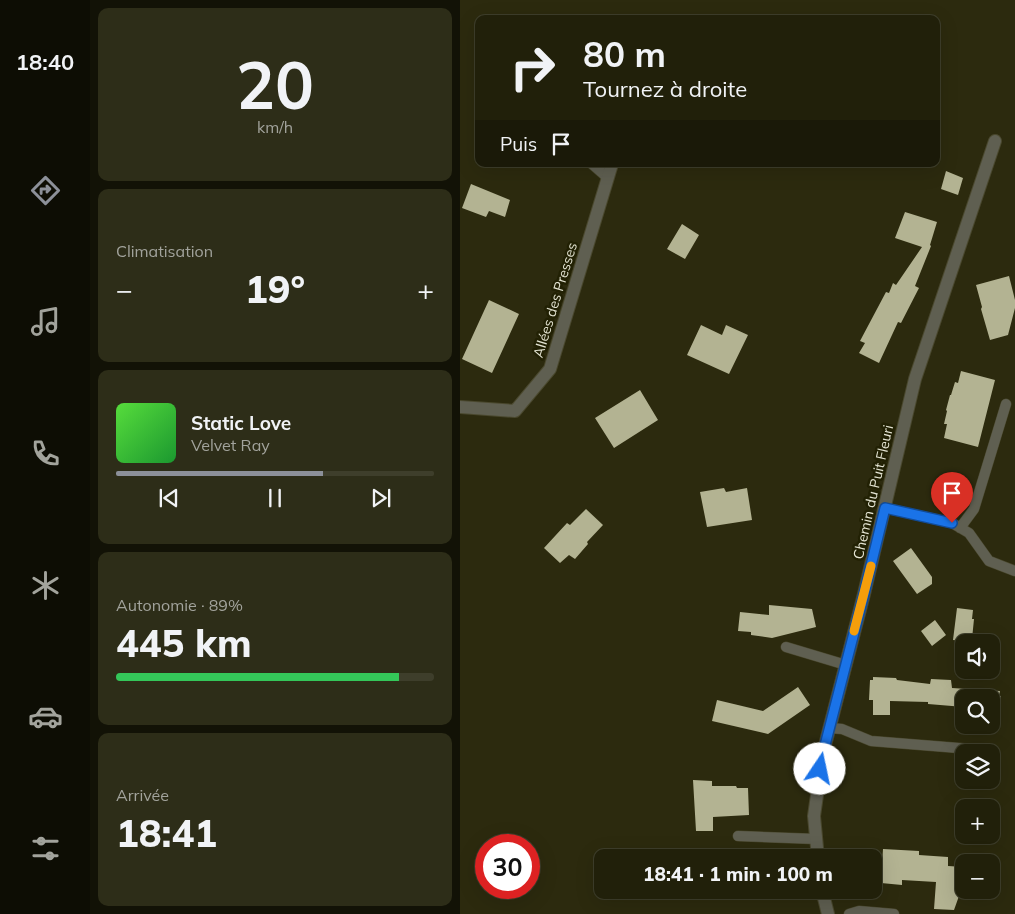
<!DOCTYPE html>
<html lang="fr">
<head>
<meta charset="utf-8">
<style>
  body { margin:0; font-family:Mulish,sans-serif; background:#2d2d18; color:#f1f3f6; height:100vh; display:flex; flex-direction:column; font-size:19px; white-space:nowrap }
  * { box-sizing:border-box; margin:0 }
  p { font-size:16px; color:#a2a39c }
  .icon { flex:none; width:28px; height:28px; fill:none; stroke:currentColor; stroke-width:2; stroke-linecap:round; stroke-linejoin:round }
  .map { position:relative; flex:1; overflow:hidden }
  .panel { display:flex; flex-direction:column; gap:8px; padding:8px; background:#121206; width:370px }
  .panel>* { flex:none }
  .guide { position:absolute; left:15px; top:15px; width:465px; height:152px; border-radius:10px; box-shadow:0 5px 20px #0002,0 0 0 1px #3e3e2b; background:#21200a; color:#f1f3f6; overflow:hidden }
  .controls { position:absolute; left:495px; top:634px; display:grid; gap:10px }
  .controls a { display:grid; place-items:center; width:45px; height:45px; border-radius:10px; background:#21200a; box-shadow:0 5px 20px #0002,0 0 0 1px #3e3e2b; font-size:25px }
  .speed { position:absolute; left:15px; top:834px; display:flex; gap:10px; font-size:25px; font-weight:700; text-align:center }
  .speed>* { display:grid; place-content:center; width:65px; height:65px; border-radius:50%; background:#21200a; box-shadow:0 5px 20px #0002,0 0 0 1px #3e3e2b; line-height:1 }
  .speed .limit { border:8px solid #d22; background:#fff; color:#111 }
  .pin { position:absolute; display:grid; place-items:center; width:42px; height:42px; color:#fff; margin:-51px -21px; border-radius:50% 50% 50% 0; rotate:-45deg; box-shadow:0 0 5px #0007 }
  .pin .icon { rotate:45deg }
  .me { position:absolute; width:55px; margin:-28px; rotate:11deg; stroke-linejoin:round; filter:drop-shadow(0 0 4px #0008) }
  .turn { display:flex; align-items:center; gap:18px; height:105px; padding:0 25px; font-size:22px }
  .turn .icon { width:65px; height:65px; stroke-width:2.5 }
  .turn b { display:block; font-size:35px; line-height:42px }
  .then { display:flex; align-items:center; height:48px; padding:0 25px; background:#0003; gap:10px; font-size:19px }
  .big { font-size:38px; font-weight:800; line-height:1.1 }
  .panel .widget { flex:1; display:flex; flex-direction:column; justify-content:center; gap:8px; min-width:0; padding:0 18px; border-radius:10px; background:#2d2d18 }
  .panel .dial { align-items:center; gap:0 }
  .dial b { font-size:65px; line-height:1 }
  .song { display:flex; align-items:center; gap:15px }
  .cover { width:60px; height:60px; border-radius:8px; background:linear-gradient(135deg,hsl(110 70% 55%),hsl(130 70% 35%)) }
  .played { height:5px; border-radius:2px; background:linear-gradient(90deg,#8c9099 65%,#3e3e2b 65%) }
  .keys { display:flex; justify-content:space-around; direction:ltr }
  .heat { display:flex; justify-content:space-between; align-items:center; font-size:28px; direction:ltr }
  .charge { height:8px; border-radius:4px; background:linear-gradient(90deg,#34c759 89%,#3e3e2b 0) }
  .trip { position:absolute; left:134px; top:849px; width:288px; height:50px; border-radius:10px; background:#21200a; box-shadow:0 5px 20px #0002,0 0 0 1px #3e3e2b; font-weight:800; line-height:50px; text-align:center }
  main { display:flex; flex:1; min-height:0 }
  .dock { display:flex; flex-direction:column; width:90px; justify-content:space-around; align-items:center; background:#0d0d04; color:#a2a39c }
  .dock .icon { width:35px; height:35px }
  .dock .on { color:#8c9099 }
  .dock b { font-size:22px; color:#f1f3f6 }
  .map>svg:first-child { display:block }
  .building { fill:#b3b392 }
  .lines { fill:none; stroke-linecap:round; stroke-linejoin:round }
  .lane-casing { stroke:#4a482e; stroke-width:11 }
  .street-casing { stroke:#4a482e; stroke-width:14 }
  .lane { stroke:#5f5f51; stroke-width:10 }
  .street { stroke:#5f5f51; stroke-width:12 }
  .route-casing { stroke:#114b97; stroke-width:12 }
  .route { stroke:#1a73e8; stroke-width:9 }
  .slow { stroke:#f59e0b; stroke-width:9 }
  .labels { text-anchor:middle; stroke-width:5; stroke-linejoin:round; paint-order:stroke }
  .street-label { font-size:14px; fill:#e5e5d4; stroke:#222104 }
</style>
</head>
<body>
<main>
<nav class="dock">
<b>18:40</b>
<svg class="icon on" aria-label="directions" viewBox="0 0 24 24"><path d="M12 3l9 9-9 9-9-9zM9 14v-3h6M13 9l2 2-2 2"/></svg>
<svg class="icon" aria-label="music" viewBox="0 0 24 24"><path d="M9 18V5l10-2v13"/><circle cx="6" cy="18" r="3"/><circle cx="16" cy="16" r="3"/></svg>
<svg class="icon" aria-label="phone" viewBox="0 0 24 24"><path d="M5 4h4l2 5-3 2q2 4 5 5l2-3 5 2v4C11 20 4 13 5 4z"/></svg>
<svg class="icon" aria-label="climate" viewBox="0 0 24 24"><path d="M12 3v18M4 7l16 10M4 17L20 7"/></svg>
<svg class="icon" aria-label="car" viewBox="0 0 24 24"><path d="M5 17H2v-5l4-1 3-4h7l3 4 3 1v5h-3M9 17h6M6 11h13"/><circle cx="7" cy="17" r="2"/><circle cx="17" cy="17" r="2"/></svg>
<svg class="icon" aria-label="filters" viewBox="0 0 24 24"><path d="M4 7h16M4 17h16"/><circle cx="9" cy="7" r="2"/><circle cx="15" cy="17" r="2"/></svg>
</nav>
<section class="panel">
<div class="widget dial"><b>20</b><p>km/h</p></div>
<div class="widget"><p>Climatisation</p>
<div class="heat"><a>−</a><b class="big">19°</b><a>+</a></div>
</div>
<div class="widget">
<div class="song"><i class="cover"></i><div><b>Static Love</b><p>Velvet Ray</p></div></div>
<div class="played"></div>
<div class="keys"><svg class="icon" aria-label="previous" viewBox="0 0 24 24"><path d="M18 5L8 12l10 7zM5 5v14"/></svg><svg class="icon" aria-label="pause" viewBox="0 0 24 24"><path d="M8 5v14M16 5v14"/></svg><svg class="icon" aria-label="next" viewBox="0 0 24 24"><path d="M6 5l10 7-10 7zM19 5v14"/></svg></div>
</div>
<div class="widget"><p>Autonomie · 89%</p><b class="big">445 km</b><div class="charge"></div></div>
<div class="widget"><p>Arrivée</p><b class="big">18:41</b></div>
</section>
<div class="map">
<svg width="555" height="914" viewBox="0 0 555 914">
  <rect width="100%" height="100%" fill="#2c2a0e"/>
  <path class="building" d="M 486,171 L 503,178 L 498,195 L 481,189 Z
    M 11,184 L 50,200 L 45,217 L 29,211 L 26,217 L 2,208 Z
    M 445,212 L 477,222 L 470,245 L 471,246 L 455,286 L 459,288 L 441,323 L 438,322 L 419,363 L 399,353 L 405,343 L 400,341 L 426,292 L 429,293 L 433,283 L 436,285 L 462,247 L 435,238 Z
    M 222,224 L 239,235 L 225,259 L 207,249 Z
    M 549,276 L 555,300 L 555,308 L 548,335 L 530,340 L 521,309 L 522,307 L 516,285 Z
    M 29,300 L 59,314 L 32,373 L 2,359 Z
    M 241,325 L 262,335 L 266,325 L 288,335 L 269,374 L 227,355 Z
    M 501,371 L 535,380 L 518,447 L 484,438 L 487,424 L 484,424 L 487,411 L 486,410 L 490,395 L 491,395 L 495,382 L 498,383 Z
    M 180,390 L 198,420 L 154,448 L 135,418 Z
    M 264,488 L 266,492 L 287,488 L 292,520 L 247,527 L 240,492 Z
    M 126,509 L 143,525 L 127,542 L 128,544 L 115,559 L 109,555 L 100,563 L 84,548 L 107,523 L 110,525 Z
    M 451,548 L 472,577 L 472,584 L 457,594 L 433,561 Z
    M 309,605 L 352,609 L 356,627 L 312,638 L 291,635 L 291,632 L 278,631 L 280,612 L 309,615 Z
    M 497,608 L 513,610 L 512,619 L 514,619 L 512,639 L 511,639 L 510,642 L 493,640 Z
    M 475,620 L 486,635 L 472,646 L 461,631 Z
    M 413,677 L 436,678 L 437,680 L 470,684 L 471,679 L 491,680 L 492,688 L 540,691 L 539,696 L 541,696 L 540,718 L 537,718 L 536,732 L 519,732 L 519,725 L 531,725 L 531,698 L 504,698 L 504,707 L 468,704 L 468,702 L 430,701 L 430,715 L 413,715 L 413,700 L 409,700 L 410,680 L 413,680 Z
    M 338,687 L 350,705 L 308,734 L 252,721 L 257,700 L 303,711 Z
    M 233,780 L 252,781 L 252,786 L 276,786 L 277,788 L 288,788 L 289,815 L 253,817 L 253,831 L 236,831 Z
    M 423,849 L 459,851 L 459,855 L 488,857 L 488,866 L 504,867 L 504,882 L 494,910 L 474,909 L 476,882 L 442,880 L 442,885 L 421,883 Z"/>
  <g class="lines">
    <g class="lane-casing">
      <path id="lane" d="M 132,164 L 148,178
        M 425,508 L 492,523 L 509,533 L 529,561 L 555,571
        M 500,528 L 514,509 L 546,404
        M 326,647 L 386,665
        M 369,728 L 382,729 L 411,741 L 511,749
        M 278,836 L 356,839
        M 389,914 L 399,911 L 434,914"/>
    </g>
    <g class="street-casing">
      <path id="street" d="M 0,407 L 55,411 L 90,369 L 152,164
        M 358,858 L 354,816 L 363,753 L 404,594 L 455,379 L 535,141
        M 362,890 L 368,914"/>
    </g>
    <use href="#lane" class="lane"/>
    <use href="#street" class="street"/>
  </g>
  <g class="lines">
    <g class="route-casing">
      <path id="route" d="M 360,769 L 363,753 L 404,594 L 425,508 L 492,523"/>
    </g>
    <use href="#route" class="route"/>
    <path class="slow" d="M 394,631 L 411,566"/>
  </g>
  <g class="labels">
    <g class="street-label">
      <text transform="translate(95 300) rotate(-73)" y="5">Allées des Presses</text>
      <text transform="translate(413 492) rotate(-77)" y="5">Chemin du Puit Fleuri</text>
    </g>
  </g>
</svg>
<div class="controls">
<a><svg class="icon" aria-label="sound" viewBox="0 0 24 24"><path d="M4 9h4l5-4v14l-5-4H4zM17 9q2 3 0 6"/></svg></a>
<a><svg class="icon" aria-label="search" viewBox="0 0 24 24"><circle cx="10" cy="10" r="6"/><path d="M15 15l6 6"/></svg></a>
<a><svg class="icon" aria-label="layers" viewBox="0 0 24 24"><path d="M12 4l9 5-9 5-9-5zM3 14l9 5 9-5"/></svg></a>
<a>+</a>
<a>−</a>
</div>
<div class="speed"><div class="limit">30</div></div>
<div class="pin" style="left:492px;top:523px;background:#d93025"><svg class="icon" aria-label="arrive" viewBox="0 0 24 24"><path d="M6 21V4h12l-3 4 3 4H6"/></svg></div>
<svg class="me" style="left:360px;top:769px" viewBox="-20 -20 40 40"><circle r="19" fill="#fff"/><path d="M0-13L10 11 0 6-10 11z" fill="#1a73e8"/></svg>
<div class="trip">18:41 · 1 min · 100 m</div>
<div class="guide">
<div class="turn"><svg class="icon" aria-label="right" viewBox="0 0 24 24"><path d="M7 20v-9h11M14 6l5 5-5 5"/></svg><div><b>80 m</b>Tournez à droite</div></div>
<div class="then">Puis<svg class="icon" aria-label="arrive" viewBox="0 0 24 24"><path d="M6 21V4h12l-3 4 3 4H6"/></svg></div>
</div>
</div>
</main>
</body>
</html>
